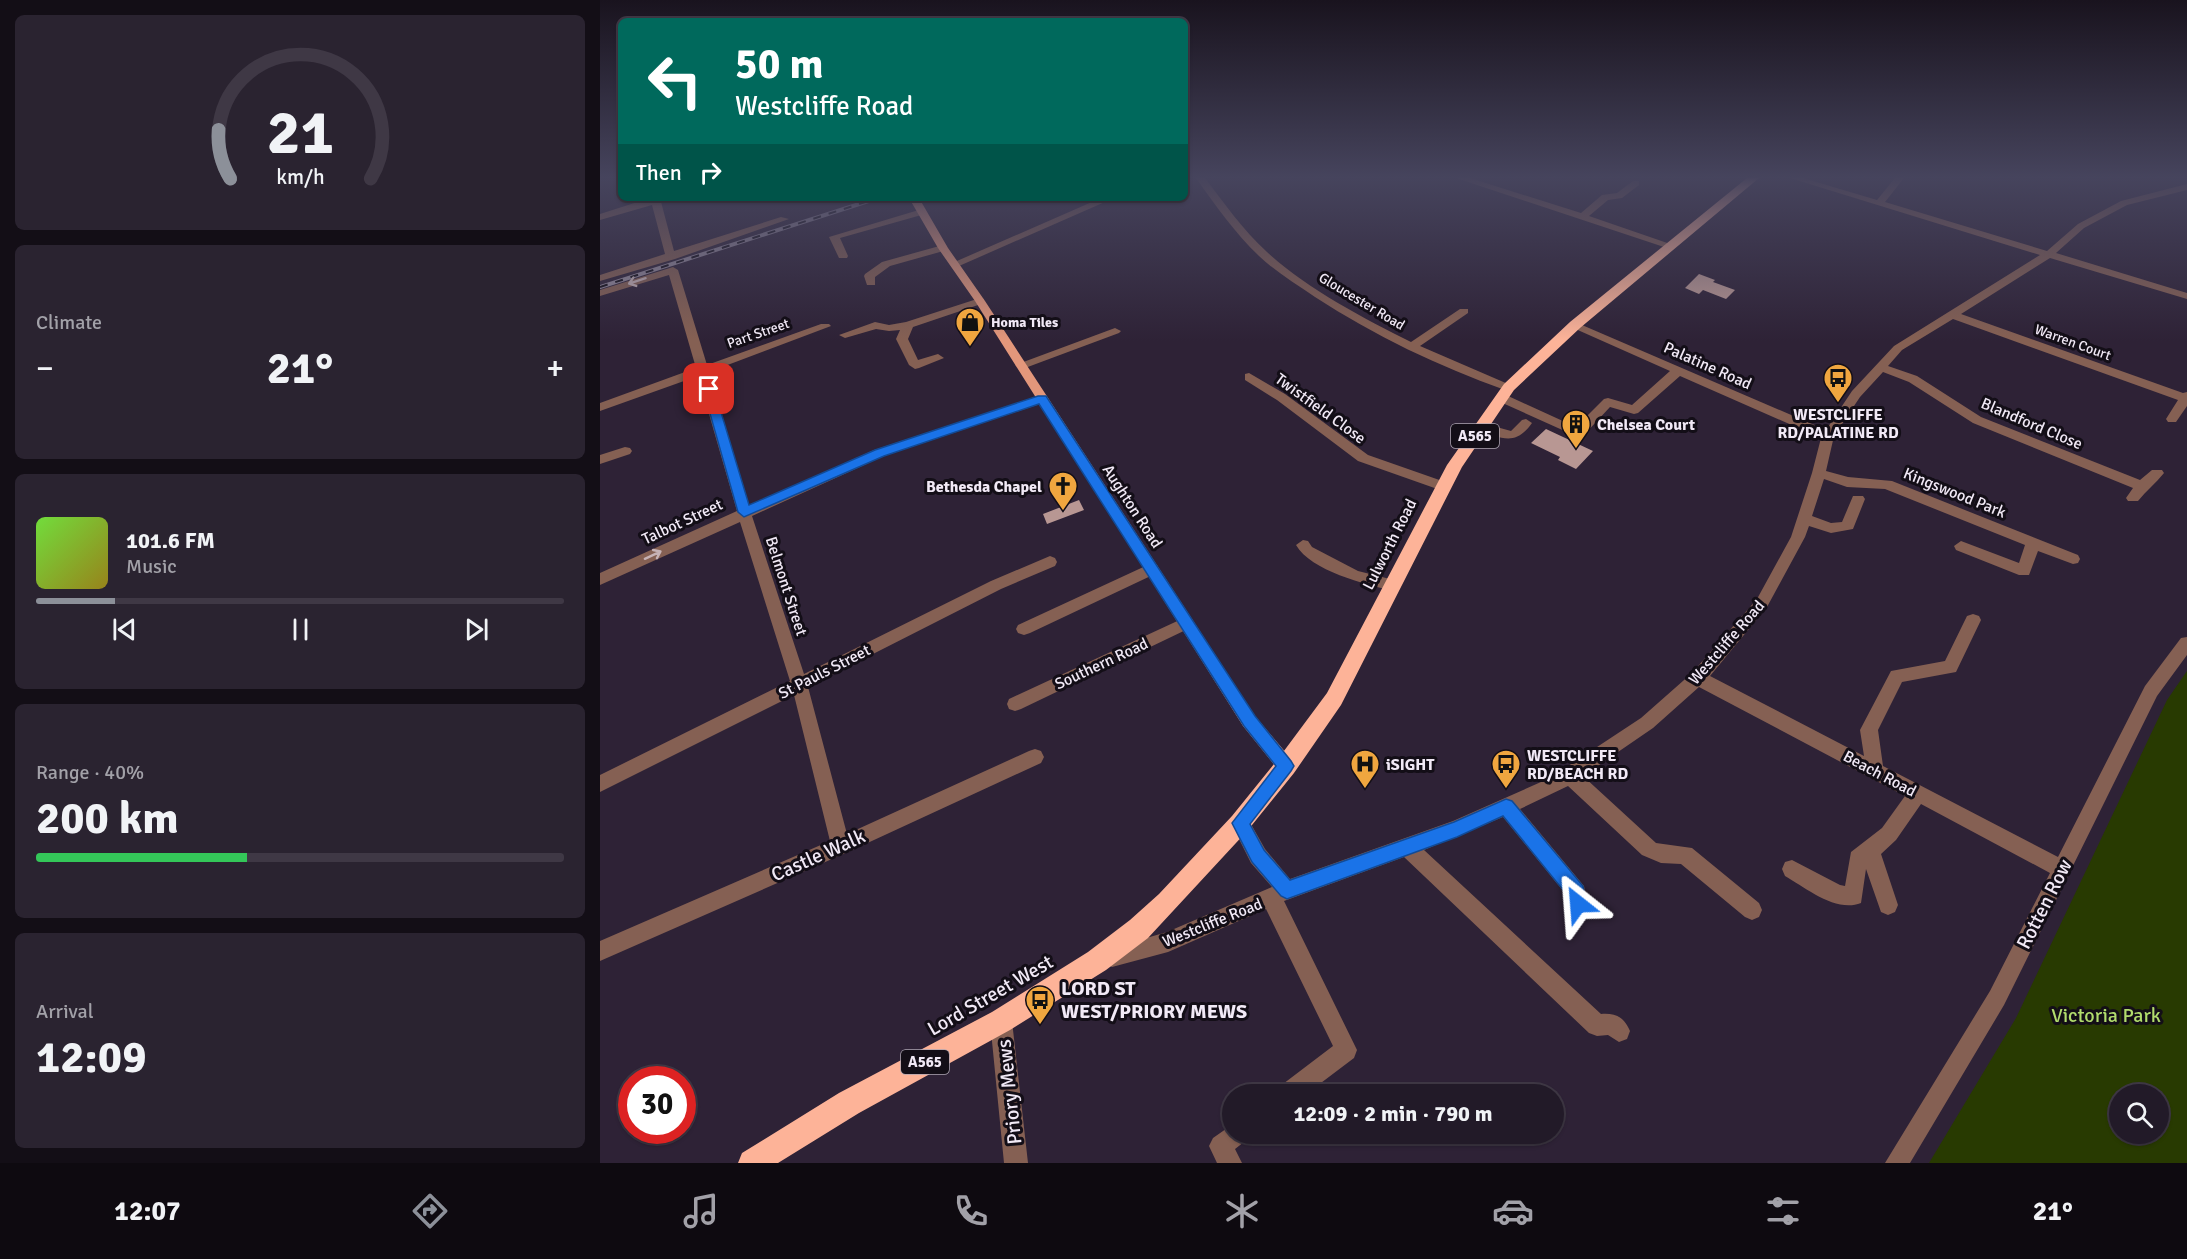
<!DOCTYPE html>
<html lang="en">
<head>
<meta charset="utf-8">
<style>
  body { margin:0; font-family:Signika,sans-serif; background:#2a2330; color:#f1f3f6; height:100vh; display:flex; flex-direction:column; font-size:22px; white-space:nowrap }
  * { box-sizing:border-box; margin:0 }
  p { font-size:20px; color:#a2a1a8 }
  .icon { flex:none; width:33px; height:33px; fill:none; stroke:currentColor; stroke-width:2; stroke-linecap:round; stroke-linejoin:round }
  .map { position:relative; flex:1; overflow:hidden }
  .drawer { display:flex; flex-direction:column; gap:15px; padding:15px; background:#130e16; width:600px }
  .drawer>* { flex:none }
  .banner { position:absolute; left:18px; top:18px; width:570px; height:183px; border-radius:9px; box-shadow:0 2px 4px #0004,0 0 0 2px #3f3845; background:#00695c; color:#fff; overflow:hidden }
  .controls { position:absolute; left:1509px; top:1084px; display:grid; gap:12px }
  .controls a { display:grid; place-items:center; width:60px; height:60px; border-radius:50%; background:#221a28; box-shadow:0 2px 4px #0004,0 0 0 2px #3f3845; font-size:30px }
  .speed { position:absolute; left:18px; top:1066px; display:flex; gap:12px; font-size:30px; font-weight:700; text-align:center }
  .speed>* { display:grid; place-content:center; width:78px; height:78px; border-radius:50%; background:#221a28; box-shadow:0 2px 4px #0004,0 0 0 2px #3f3845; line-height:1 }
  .speed .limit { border:9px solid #d22; background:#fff; color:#111 }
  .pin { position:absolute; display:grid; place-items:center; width:51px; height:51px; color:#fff; margin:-26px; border-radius:12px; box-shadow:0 3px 9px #0006 }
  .me { position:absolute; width:66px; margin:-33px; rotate:332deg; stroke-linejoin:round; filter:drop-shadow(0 0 4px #0008) }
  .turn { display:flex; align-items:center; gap:21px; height:126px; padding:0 18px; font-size:27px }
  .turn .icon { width:78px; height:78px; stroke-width:2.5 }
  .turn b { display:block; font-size:42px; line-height:51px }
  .then { display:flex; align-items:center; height:57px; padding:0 18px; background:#0003; gap:12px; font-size:22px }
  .big { font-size:45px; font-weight:800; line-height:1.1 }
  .drawer .widget { flex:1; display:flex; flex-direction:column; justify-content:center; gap:9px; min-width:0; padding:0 21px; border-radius:9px; background:#2a2330 }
  .drawer .dial { align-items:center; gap:0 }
  .dial svg { height:156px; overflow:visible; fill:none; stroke:#3f3845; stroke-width:7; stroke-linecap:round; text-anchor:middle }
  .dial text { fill:#f1f3f6; stroke:none }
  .song { display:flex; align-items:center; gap:18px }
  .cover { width:72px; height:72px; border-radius:9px; background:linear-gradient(135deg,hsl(100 70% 55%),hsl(50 70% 35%)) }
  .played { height:6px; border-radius:3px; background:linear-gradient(90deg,#8c9099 15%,#3f3845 15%) }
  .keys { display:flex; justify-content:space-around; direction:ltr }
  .heat { display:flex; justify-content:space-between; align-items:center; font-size:33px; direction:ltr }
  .charge { height:9px; border-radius:4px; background:linear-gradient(90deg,#34c759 40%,#3f3845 0) }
  .trip { position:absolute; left:622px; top:1084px; width:342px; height:60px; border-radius:30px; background:#221a28; box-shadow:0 2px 4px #0004,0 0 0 2px #3f3845; font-weight:800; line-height:60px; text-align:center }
  .menu { display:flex; height:96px; justify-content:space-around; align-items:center; background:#0e0a10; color:#a2a1a8 }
  .menu .icon { width:42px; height:42px }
  .menu .on { color:#8c9099 }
  .menu b { font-size:27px; color:#f1f3f6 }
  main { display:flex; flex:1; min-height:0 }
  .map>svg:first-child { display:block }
  .green { fill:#283a01; fill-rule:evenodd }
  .building { fill:#b89793 }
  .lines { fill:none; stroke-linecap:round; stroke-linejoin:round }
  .minor { fill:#856053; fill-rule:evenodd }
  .major { fill:#e3977b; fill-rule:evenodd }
  .highway { fill:#fdb398; fill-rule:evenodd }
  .rail-casing { stroke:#948a9a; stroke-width:4 }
  .rail { stroke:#130e17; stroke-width:2; stroke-dasharray:8; stroke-linecap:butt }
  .oneway { stroke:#c6b2b5 }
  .route { fill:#1a73e8; stroke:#114b97; stroke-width:1.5 }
  .labels { text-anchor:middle; stroke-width:6; stroke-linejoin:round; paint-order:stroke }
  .far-street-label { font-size:14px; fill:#f1e9f6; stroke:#130e17 }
  .far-poi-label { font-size:14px; font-weight:bold; fill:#f1e9f6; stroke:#130e17; text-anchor:start }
  .shield { fill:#130e17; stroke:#aea7b3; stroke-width:1.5 }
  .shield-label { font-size:15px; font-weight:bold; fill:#f1e9f6 }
  .street-label { font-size:16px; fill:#f1e9f6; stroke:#130e17 }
  .poi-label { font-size:16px; font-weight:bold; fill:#f1e9f6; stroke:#130e17; text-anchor:start }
  .near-street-label { font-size:20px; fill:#f1e9f6; stroke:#130e17 }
  .near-poi-label { font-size:20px; font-weight:bold; fill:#f1e9f6; stroke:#130e17; text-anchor:start }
  .near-park-label { font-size:20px; fill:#b2dd6d; stroke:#130e17 }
</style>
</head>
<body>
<main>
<section class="drawer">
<div class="widget dial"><svg viewBox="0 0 100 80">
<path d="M14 69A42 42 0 1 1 86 69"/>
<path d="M14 69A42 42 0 0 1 8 44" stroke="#8c9099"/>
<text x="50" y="56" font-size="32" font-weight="700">21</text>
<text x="50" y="72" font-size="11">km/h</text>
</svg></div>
<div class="widget"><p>Climate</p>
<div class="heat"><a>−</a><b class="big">21°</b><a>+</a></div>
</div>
<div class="widget">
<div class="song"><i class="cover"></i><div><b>101.6 FM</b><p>Music</p></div></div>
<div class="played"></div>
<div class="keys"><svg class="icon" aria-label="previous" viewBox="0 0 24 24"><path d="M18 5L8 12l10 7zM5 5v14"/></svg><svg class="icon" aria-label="pause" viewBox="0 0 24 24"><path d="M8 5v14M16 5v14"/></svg><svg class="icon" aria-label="next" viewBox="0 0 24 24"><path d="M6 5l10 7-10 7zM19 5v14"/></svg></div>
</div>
<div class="widget"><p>Range · 40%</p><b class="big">200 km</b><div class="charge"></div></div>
<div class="widget"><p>Arrival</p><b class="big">12:09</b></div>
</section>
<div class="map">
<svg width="1587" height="1163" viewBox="0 0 1587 1163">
  <rect width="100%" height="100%" fill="#2e2236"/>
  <path class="green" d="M 1587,671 L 1587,1163 L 1329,1163 L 1416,1018 L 1567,700 ZM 1520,1095 L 1558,1095 L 1558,1134 L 1520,1134 Z"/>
  <path class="building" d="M 1099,274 L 1115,280 L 1113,282 L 1135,290 L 1126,299 L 1103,290 L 1099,294 L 1085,288 Z
    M 946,429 L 993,451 L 976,469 L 958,460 L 960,457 L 931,443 Z
    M 479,500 L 484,510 L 447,524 L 443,514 Z"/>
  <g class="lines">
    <path class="minor" d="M 596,178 L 605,178 C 624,203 643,230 667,252 C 706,288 763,318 811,342 L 860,309 L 868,309 L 868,313 L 820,346 L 915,387 L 909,391 L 905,390 C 838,366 775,336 715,297 C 696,284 676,272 659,256 C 635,233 615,205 596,178 Z
      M 856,178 L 870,178 L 981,213 L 1002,195 L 1017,193 L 1033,181 L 1039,181 L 1039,185 L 1022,198 L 1008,200 L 989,216 L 1076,246 L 1067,248 Z
      M 1190,178 L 1203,178 L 1277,200 L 1295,178 L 1304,178 L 1285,202 L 1447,251 L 1478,224 L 1521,201 L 1587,184 L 1587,190 L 1527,205 L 1484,228 L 1456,253 L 1587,293 L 1587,299 L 1450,258 L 1361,314 L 1583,393 L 1587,392 L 1587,406 L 1576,422 L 1568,422 L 1566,419 L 1578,400 L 1353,319 L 1302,350 L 1288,366 L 1317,376 L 1381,417 L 1540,480 L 1552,470 L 1562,470 L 1564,473 C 1556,483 1546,491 1538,501 L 1528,501 L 1526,498 L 1533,488 L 1373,423 L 1309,382 L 1283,372 L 1260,397 L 1234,436 L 1226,471 L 1248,477 L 1292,481 L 1478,555 L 1480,559 L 1478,563 L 1473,564 L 1438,551 L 1429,575 L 1419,575 L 1356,550 L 1354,546 L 1361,541 L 1419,563 L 1425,545 L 1285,489 L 1247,487 L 1224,479 L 1212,516 L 1231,523 L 1242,522 L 1253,496 L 1263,496 L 1265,499 L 1253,529 L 1231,533 L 1209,526 L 1205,537 L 1167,607 L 1110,676 L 1264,756 L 1260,730 L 1291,671 L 1345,661 L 1367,616 L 1373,614 L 1379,616 L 1381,620 L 1356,672 L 1302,682 L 1278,730 L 1283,766 L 1458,857 L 1545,686 L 1581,638 L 1587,637 L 1587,655 L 1557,696 L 1404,1005 L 1310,1163 L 1285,1163 L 1390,991 L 1450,873 L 1321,804 L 1296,840 L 1281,854 L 1298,905 L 1295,912 L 1288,915 L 1281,912 L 1266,869 L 1261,903 C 1236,913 1206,888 1185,876 L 1182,869 L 1185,862 L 1192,860 L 1240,885 L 1245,886 L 1251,852 L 1282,828 L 1305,796 L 1099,687 L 1053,728 L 983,776 L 1056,843 L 1092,848 L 1159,903 L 1162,910 L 1159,917 L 1152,920 L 1145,917 L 1081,864 L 1061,863 L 1042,855 L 968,786 L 920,809 L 984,886 L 988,904 L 985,911 L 978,914 L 971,911 L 968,897 L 903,817 L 824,850 L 1001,1014 C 1016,1013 1024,1017 1030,1031 L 1027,1039 L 1019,1042 L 1008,1035 L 997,1036 L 989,1033 L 804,857 L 684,901 L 757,1050 L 754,1058 L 705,1095 L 676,1095 L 679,1087 L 733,1046 L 666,909 L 568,952 L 512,967 L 505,964 L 502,957 L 505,950 L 567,932 L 672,887 L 651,863 L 631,823 L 633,817 L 640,814 L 647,817 L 665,849 L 690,879 L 853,821 L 950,778 L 1041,718 L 1092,673 L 1157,599 L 1191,537 L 1212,473 L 1221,438 L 1080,376 L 1038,413 L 1034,414 L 1010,407 L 983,436 L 978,437 L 898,401 L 896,398 L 898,395 L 906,395 L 976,427 L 1004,399 L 1008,398 L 1032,405 L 1070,371 L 971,327 L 969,325 L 975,322 L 1226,430 L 1252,391 L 1294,346 L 1440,255 Z
      M 50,198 L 60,198 L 74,251 L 181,217 L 189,219 L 75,259 L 0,281 L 0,275 L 65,254 L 52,205 L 0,220 L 0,214 Z
      M 209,198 L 220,198 L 213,202 Z
      M 321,198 L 337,198 L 316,205 L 311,202 Z
      M 501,198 L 514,198 L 359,266 L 350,264 Z
      M 322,209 L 325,210 L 325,214 L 240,238 L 248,256 L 247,258 L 239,258 L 229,237 Z
      M 343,245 L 347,246 L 347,250 L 290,266 L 275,277 L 275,285 L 267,285 L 264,276 L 265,274 L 282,262 Z
      M 73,267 L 78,270 L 107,365 L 221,324 L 229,324 L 231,326 L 109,372 L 149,506 L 274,450 L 438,396 L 446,396 L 448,399 L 446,402 L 284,456 L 152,516 L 204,674 L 391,581 L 450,556 L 455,558 L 457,562 L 455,566 L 401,589 L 208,687 L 247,834 L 429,751 L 435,749 L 441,751 L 444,757 L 441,763 L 248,852 L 0,961 L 0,941 L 230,841 L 194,695 L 0,792 L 0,775 L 190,681 L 140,522 L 0,585 L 0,573 L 137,511 L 98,376 L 0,411 L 0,403 L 96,368 L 69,275 L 0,296 L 0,290 Z
      M 380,298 L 384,299 L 384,303 L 313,327 L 308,339 L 318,360 L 338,354 L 344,358 L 319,368 L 315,369 L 309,365 L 296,339 L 300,330 L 289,331 L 276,329 L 245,338 L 239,335 L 275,322 L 289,325 L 306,322 Z
      M 515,328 L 521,331 L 519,333 L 425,368 L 421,369 L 415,365 Z
      M 649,373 L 685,394 L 768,455 L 848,483 L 850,486 L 843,491 L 758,461 L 677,400 L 645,380 L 645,374 Z
      M 926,419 L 932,423 C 915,447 902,438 877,430 L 876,427 L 882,423 L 911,431 L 922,420 Z
      M 25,447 L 30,448 L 32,451 L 30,454 L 0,464 L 0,455 Z
      M 703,540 L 708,541 L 712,547 L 758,571 L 798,581 L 801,585 L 798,589 L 793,591 C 765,584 711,571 696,545 Z
      M 552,563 L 557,565 L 559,569 L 557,573 L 430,633 L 424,635 L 418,633 L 416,629 L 418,625 Z
      M 586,617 L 592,619 L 594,623 L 592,627 L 421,709 L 415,711 L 409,709 L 407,704 L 409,699 Z
      M 401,1010 L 409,1013 L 412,1021 L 428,1163 L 404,1163 L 390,1021 L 393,1013 Z
      M 633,1124 L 633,1134 L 648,1134 L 644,1142 L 635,1149 L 642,1163 L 617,1163 L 609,1146 L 613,1138 Z"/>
    <path class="major" d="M 309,198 L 319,198 L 348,248 L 385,301 L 655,716 L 692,760 L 695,766 L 692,772 L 686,774 L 680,772 L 643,726 L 375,301 L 338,248 Z"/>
    <path class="highway" d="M 1147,178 L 1159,178 L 980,328 L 914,390 L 862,467 L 741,705 L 694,773 L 648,830 L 548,938 L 506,970 L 410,1030 L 259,1113 L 178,1163 L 138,1163 L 142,1153 L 239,1093 L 392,1012 L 488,952 L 530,920 L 559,894 L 632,816 L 678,759 L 727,693 L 847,465 L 904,384 L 970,322 Z"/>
    <g class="rail-casing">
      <path id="rail" d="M 0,287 L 278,198"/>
    </g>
    <use href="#rail" class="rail"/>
  </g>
  <defs><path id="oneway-shaft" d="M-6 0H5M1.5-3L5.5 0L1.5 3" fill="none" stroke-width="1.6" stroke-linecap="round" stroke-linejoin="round" transform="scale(1.5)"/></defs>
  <g class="oneway">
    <use href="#oneway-shaft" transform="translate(37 281) rotate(162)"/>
    <use href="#oneway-shaft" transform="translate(53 555) rotate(-25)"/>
  </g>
  <linearGradient id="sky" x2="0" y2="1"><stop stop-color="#19131e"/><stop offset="0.52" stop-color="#46445d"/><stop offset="1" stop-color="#46445d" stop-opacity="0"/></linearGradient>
  <rect width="1587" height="341" fill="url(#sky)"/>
  <path class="route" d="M 109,386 L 114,389 L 149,505 L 275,450 L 438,396 L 446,396 L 655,716 L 691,761 L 694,766 L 691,771 L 650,824 L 664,850 L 690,880 L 854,822 L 906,799 L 912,801 L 983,886 L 987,904 L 985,910 L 978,913 L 972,910 L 968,896 L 903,816 L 857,837 L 687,899 L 681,896 L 652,862 L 632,823 L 676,766 L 644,726 L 439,404 L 284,456 L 144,517 L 138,512 L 103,389 Z"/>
  <defs>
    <g id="shop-pin" transform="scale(1.5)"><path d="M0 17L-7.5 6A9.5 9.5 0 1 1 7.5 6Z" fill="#f0a63f" stroke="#130e17"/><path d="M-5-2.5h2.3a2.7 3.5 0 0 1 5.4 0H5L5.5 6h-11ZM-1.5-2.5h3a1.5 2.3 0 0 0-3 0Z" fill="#111"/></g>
    <g id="bus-pin" transform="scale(1.5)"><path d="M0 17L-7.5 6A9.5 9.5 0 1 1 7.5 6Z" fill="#f0a63f" stroke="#130e17"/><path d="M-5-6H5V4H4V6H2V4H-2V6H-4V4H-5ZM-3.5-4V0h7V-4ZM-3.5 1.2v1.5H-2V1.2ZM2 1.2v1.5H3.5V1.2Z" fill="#111"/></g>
    <g id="building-pin" transform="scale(1.5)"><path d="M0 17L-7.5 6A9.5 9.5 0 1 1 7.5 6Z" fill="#f0a63f" stroke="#130e17"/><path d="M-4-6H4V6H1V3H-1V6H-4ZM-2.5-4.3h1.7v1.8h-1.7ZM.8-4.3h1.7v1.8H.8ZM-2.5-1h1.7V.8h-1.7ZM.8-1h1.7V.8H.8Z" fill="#111"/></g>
    <g id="church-pin" transform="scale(1.5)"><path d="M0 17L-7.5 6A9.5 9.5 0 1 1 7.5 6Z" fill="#f0a63f" stroke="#130e17"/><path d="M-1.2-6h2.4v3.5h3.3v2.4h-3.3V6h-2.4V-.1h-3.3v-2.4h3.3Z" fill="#111"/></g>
    <g id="hospital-pin" transform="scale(1.5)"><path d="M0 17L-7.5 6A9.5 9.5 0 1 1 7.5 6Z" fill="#f0a63f" stroke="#130e17"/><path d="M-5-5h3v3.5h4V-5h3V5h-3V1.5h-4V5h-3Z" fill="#111"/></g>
  </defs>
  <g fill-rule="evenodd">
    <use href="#shop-pin" x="370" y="322"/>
    <use href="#bus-pin" x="1238" y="378"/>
    <use href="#building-pin" x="976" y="424"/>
    <use href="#church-pin" x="463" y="486"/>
    <use href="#hospital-pin" x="765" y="764"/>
    <use href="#bus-pin" x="906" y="764"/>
    <use href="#bus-pin" x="440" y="1000"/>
  </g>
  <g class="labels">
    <g class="far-street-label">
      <text transform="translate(762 301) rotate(31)" y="5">Gloucester Road</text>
      <text transform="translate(158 333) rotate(-19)" y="5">Part Street</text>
      <text transform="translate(1473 342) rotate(20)" y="5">Warren Court</text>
    </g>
    <g class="far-poi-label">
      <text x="391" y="327">Homa Tiles</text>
    </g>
    <g class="shield">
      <rect x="851" y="424" width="48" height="24" rx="4.5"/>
      <rect x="301" y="1050" width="48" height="24" rx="4.5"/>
    </g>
    <g class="shield-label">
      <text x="875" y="441">A565</text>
      <text x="325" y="1067">A565</text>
    </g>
    <g class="street-label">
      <text transform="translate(1108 365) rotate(24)" y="6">Palatine Road</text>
      <text transform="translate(721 408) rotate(36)" y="6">Twistfield Close</text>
      <text transform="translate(1432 423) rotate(23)" y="6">Blandford Close</text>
      <text transform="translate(1355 492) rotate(22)" y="6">Kingswood Park</text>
      <text transform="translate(533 506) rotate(57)" y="6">Aughton Road</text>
      <text transform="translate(82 521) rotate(-25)" y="6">Talbot Street</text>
      <text transform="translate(789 544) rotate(-63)" y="6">Lulworth Road</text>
      <text transform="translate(187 586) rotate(72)" y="6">Belmont Street</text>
      <text transform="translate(1126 642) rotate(-49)" y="6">Westcliffe Road</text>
      <text transform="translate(501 663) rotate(-25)" y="6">Southern Road</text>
      <text transform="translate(224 671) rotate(-27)" y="6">St Pauls Street</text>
      <text transform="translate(1280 773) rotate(28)" y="6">Beach Road</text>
      <text transform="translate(612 922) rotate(-22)" y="6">Westcliffe Road</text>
    </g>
    <g class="poi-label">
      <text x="1238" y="420" text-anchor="middle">WESTCLIFFE<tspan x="1238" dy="18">RD/PALATINE RD</tspan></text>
      <text x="997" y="430">Chelsea Court</text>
      <text x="442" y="492" text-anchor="end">Bethesda Chapel</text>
      <text x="927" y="761">WESTCLIFFE<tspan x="927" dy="18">RD/BEACH RD</tspan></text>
      <text x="786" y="770">iSIGHT</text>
    </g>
    <g class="near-street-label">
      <text transform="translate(218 855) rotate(-24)" y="7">Castle Walk</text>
      <text transform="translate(1444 904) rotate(-63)" y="7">Rotten Row</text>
      <text transform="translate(390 995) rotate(-30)" y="7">Lord Street West</text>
      <text transform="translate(409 1092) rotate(-96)" y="7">Priory Mews</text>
    </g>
    <g class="near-poi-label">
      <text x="461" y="995">LORD ST<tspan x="461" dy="23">WEST/PRIORY MEWS</tspan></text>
    </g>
    <g class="near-park-label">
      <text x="1506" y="1022">Victoria Park</text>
    </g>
  </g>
</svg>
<div class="controls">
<a><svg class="icon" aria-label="search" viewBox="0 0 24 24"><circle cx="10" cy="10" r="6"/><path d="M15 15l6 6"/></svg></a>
</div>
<div class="speed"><div class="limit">30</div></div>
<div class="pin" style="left:109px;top:389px;background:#d93025"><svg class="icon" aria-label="arrive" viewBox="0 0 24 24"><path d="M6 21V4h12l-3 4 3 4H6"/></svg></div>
<svg class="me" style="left:978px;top:904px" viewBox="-20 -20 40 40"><path d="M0-17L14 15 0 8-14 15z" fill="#1a73e8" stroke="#fff" stroke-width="4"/></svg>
<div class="trip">12:09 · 2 min · 790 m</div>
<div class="banner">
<div class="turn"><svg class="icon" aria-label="left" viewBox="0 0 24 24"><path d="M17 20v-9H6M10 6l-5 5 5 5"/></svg><div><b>50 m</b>Westcliffe Road</div></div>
<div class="then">Then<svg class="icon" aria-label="right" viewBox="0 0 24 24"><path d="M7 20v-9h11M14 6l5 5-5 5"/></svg></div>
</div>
</div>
</main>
<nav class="menu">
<b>12:07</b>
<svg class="icon on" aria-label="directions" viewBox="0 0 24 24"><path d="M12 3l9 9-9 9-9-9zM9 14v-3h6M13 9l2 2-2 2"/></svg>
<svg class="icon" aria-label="music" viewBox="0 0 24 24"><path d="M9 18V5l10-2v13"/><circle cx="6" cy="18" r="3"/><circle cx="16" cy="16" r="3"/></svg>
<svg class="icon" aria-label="phone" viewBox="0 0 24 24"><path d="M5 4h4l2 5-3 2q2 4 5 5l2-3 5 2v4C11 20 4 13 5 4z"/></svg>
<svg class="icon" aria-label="climate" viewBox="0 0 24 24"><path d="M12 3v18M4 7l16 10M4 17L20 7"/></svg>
<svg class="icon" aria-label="car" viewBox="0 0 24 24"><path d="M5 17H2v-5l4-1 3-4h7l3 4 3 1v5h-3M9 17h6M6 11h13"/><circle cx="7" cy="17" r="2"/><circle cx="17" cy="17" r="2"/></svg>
<svg class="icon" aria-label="filters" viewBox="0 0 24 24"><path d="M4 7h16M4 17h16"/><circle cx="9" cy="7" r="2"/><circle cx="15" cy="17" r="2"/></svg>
<b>21°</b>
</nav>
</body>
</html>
